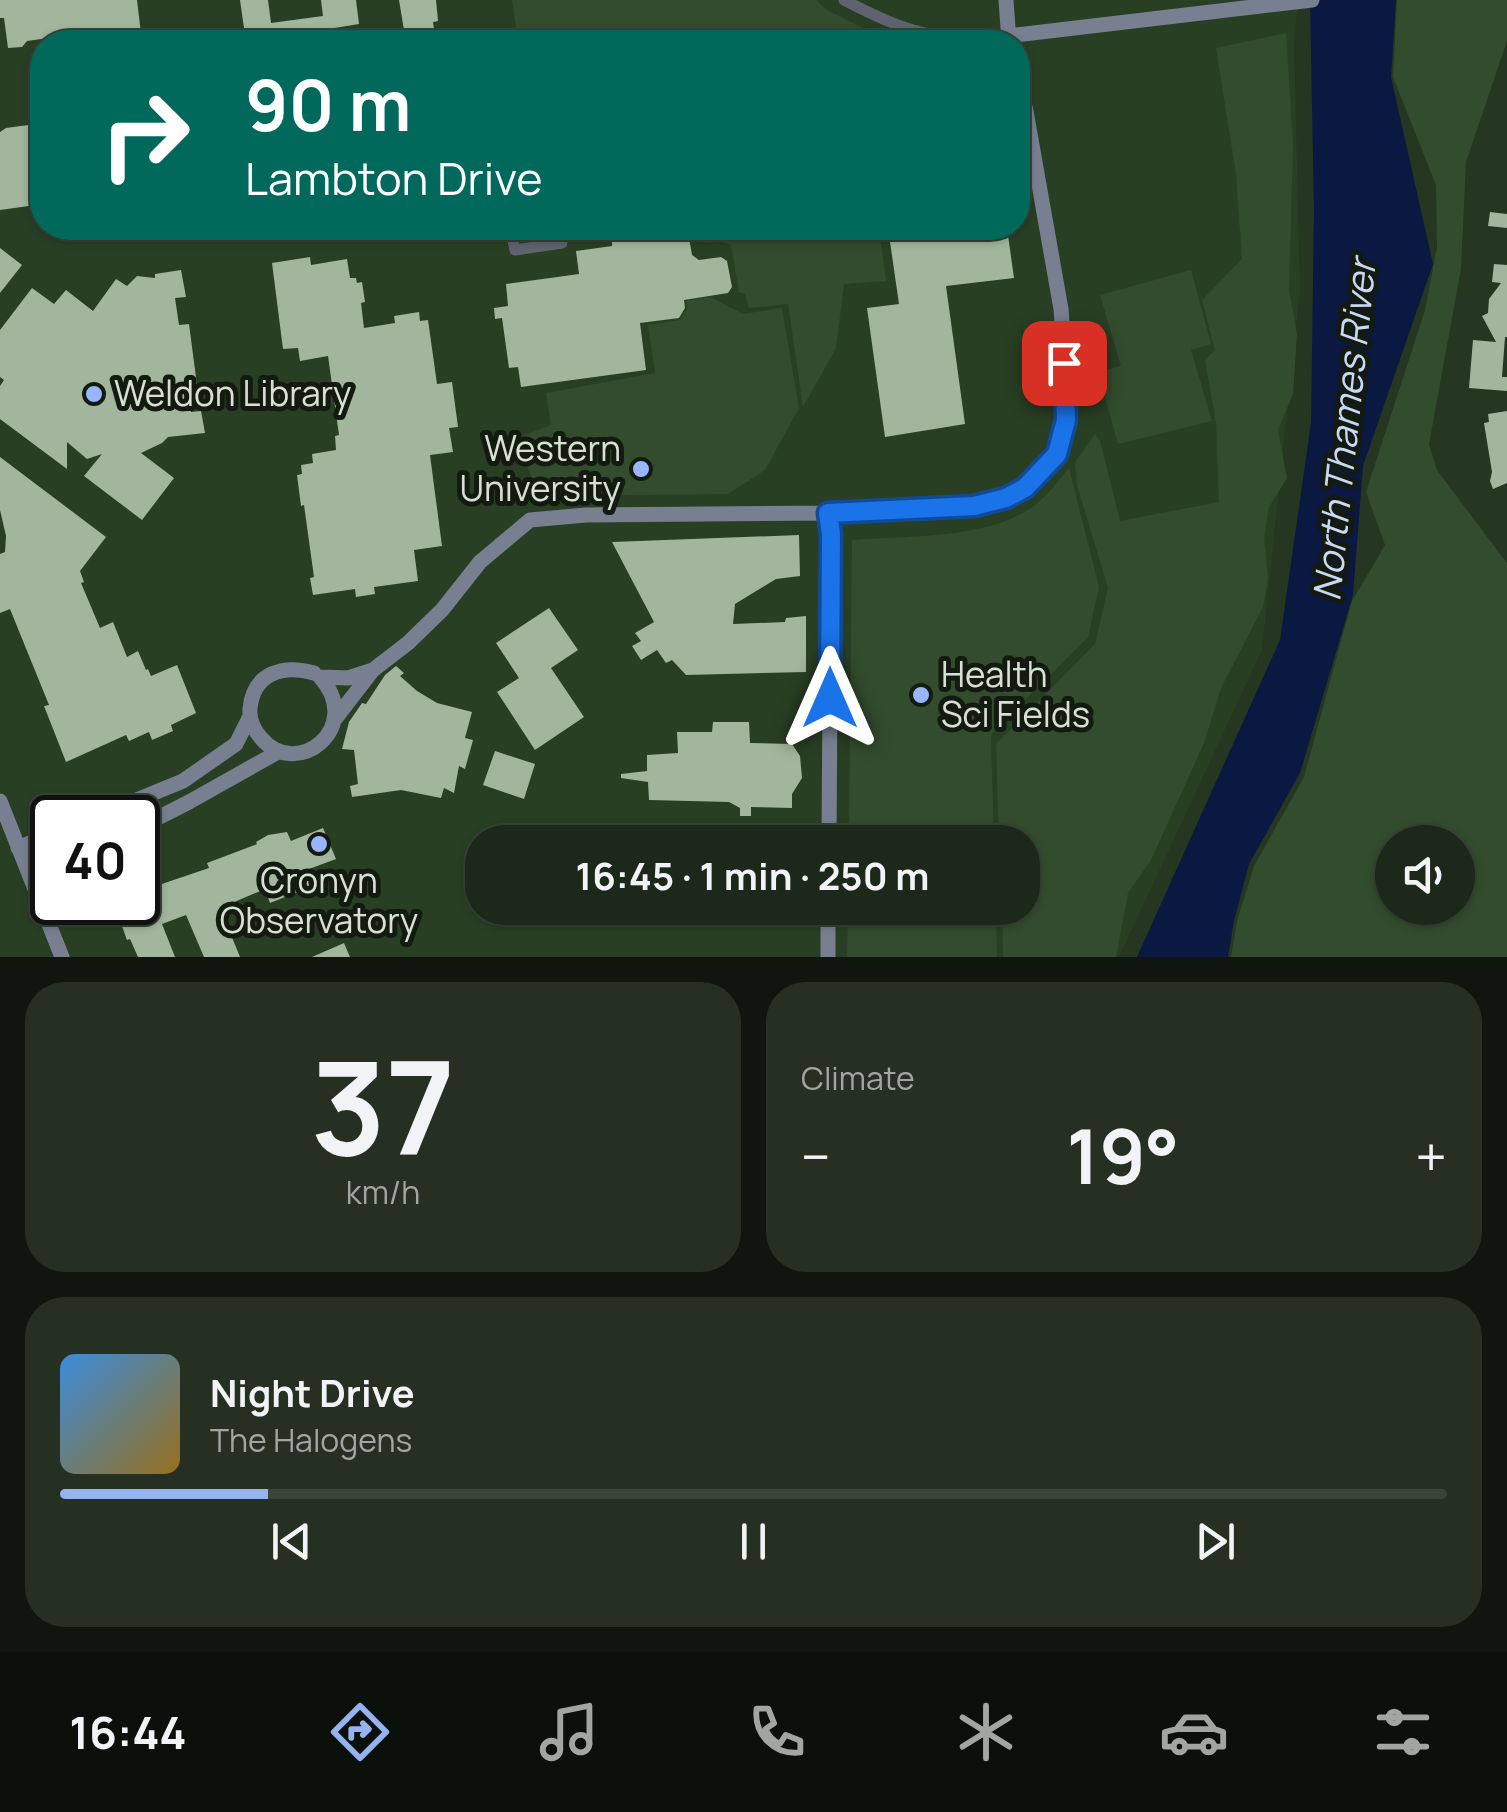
<!DOCTYPE html>
<html lang="en">
<head>
<meta charset="utf-8">
<style>
  body { margin:0; font-family:Manrope,sans-serif; background:#253022; color:#f1f3f6; height:100vh; display:flex; flex-direction:column; font-size:38px; white-space:nowrap }
  * { box-sizing:border-box; margin:0 }
  p { font-size:32px; color:#a0a6a2 }
  .icon { flex:none; width:55px; height:55px; fill:none; stroke:currentColor; stroke-width:2; stroke-linecap:round; stroke-linejoin:round }
  .map { position:relative; height:957px; overflow:hidden }
  .drawer { display:flex; flex-direction:column; gap:25px; padding:25px; background:#0f160e; flex:1 }
  .drawer>* { flex:none }
  .top-card { position:absolute; left:30px; top:30px; width:1000px; height:210px; border-radius:40px; box-shadow:0 2px 8px #0004,0 0 0 2px #3a4438; background:#00695c; color:#fff; overflow:hidden }
  .controls { position:absolute; left:1375px; top:825px; display:grid; gap:20px }
  .controls a { display:grid; place-items:center; width:100px; height:100px; border-radius:50%; background:#1c2819; box-shadow:0 2px 8px #0004,0 0 0 2px #3a4438; font-size:50px }
  .speed { position:absolute; left:30px; top:795px; display:flex; gap:20px; font-size:50px; font-weight:700; text-align:center }
  .speed>* { display:grid; place-content:center; width:130px; height:130px; border-radius:50%; background:#1c2819; box-shadow:0 2px 8px #0004,0 0 0 2px #3a4438; line-height:1 }
  .speed .limit { border:5px solid #111; border-radius:15px; background:#fff; color:#111 }
  .pin { position:absolute; display:grid; place-items:center; width:85px; height:85px; color:#fff; margin:-42px; border-radius:20px; box-shadow:0 5px 15px #0006 }
  .me { position:absolute; width:110px; margin:-55px; rotate:0deg; stroke-linejoin:round; filter:drop-shadow(0 0 8px #0008) }
  .turn { display:flex; align-items:center; gap:35px; height:210px; padding:0 50px; font-size:45px }
  .turn .icon { width:130px; height:130px; stroke-width:2.5 }
  .turn b { display:block; font-size:70px; line-height:85px }
  .big { font-size:75px; font-weight:700; line-height:1.1 }
  .drawer .tile { flex:1; display:flex; flex-direction:column; justify-content:center; gap:15px; min-width:0; padding:0 35px; border-radius:40px; background:#253022 }
  .drawer .dial { align-items:center; gap:0 }
  .dial b { font-size:130px; line-height:1 }
  .song { display:flex; align-items:center; gap:30px }
  .cover { width:120px; height:120px; border-radius:15px; background:linear-gradient(135deg,hsl(210 70% 55%),hsl(40 70% 35%)) }
  .played { height:10px; border-radius:5px; background:linear-gradient(90deg,#95b2f1 15%,#3a4438 15%) }
  .keys { display:flex; justify-content:space-around; direction:ltr }
  .heat { display:flex; justify-content:space-between; align-items:center; font-size:55px; direction:ltr }
  .drawer .tiles { flex:1; display:grid; gap:25px; grid-template-columns:1fr 1fr }
  .tile:last-child { grid-column:span 2 }
  .trip { position:absolute; left:465px; top:825px; width:575px; height:100px; border-radius:40px; background:#1c2819; box-shadow:0 2px 8px #0004,0 0 0 2px #3a4438; font-weight:700; line-height:100px; text-align:center }
  .menu { display:flex; height:160px; justify-content:space-around; align-items:center; background:#0b100a; color:#a0a6a2 }
  .menu .icon { width:70px; height:70px }
  .menu .current { color:#95b2f1 }
  .menu b { font-size:45px; color:#f1f3f6 }
  .map>svg:first-child { display:block }
  .built { fill:#293f24; fill-rule:evenodd }
  .green { fill:#334c2d; fill-rule:evenodd }
  .water { fill:#0b1842 }
  .building { fill:#a1b69c }
  .lines { fill:none; stroke-linecap:round; stroke-linejoin:round }
  .street { stroke:#5e636f; stroke-width:11 }
  .secondary { stroke:#777f91; stroke-width:15 }
  .route-casing { stroke:#114b97; stroke-width:25 }
  .route { stroke:#1a73e8; stroke-width:18 }
  .poi-dot { fill:#98b6fd; stroke:#131b11; stroke-width:4 }
  .labels { text-anchor:middle; stroke-width:10; stroke-linejoin:round; paint-order:stroke }
  .poi-label { font-size:35px; fill:#d6e1d3; stroke:#131b11; text-anchor:start }
  .water-label { font-size:38px; font-style:italic; fill:#cad8f6; stroke:#131b11 }
</style>
</head>
<body>
<div class="map">
<svg width="1507" height="957" viewBox="0 0 1507 957">
  <rect width="100%" height="100%" fill="#253621"/>
  <path class="built" d="M 0,0 L 1298,0 L 1294,43 L 1300,289 L 1262,650 L 1119,957 L 0,957 ZM 42,42 L 1018,42 L 1018,228 L 42,228 ZM 52,818 L 138,818 L 138,902 L 52,902 ZM 482,842 L 1022,842 L 1022,908 L 482,908 Z"/>
  <path class="green" d="M 512,0 L 816,0 L 827,10 L 891,42 L 518,42 Z
    M 1397,0 L 1507,0 L 1507,41 L 1466,162 L 1461,269 L 1429,444 L 1437,470 L 1507,563 L 1507,957 L 1231,957 L 1237,921 L 1254,866 L 1304,777 L 1352,601 L 1385,545 L 1366,492 L 1425,310 L 1437,247 L 1436,185 L 1393,77 ZM 1392,842 L 1458,842 L 1458,908 L 1392,908 Z
    M 1286,33 L 1293,144 L 1289,290 L 1297,334 L 1293,394 L 1278,430 L 1287,478 L 1269,507 L 1264,538 L 1268,578 L 1263,607 L 1221,688 L 1204,743 L 1151,860 L 1128,893 L 1116,957 L 1003,957 L 1002,908 L 1022,908 L 1022,842 L 999,842 L 996,744 L 1095,644 L 1108,588 L 1077,485 L 1075,462 L 1095,434 L 1100,441 L 1120,521 L 1219,502 L 1216,423 L 1205,360 L 1215,350 L 1202,300 L 1242,259 L 1236,174 L 1216,48 Z
    M 694,228 L 879,228 L 886,281 L 844,284 L 836,348 L 803,407 L 788,304 L 749,308 L 745,294 L 739,292 L 731,245 C 717,237 709,247 696,240 Z
    M 1191,270 L 1211,344 L 1191,350 L 1212,421 L 1118,444 L 1098,372 L 1121,366 L 1100,295 Z
    M 710,297 L 743,314 L 782,308 L 799,408 L 765,470 L 728,494 L 539,496 L 516,438 L 551,425 L 546,393 L 655,373 L 648,325 L 680,320 L 687,309 L 686,301 Z
    M 1069,468 L 1099,587 L 1088,637 L 991,734 L 994,842 L 849,842 L 852,540 C 908,535 982,540 1031,508 C 1046,498 1058,481 1069,468 Z
    M 848,908 L 996,908 L 997,957 L 847,957 Z"/>
  <path class="water" d="M 1310,0 L 1396,0 L 1391,77 L 1433,264 L 1363,466 L 1353,595 L 1300,773 L 1249,864 L 1234,921 L 1228,957 L 1137,957 L 1280,640 L 1311,423 L 1314,211 Z"/>
  <path class="building" d="M 0,0 L 137,0 L 142,42 L 78,42 L 77,34 L 27,41 L 22,47 L 8,48 L 4,18 L 0,18 Z
    M 240,0 L 268,0 L 271,23 L 323,16 L 321,0 L 356,0 L 359,24 L 310,32 L 311,42 L 246,42 Z
    M 399,0 L 436,0 L 438,21 L 433,22 L 436,42 L 406,42 Z
    M 36,124 L 37,129 L 42,128 L 42,196 L 36,205 L 0,210 L 0,132 L 6,128 Z
    M 1490,212 L 1507,214 L 1507,228 L 1488,226 Z
    M 676,228 L 683,228 L 688,232 L 692,255 L 699,260 L 721,257 L 727,261 L 732,287 L 728,293 L 684,300 L 685,308 L 679,318 L 640,323 L 646,370 L 521,387 L 518,367 L 509,368 L 502,318 L 495,319 L 494,308 L 508,306 L 506,284 L 579,274 L 576,251 L 612,246 L 612,242 L 650,237 L 655,231 Z
    M 888,228 L 1007,228 L 1014,278 L 946,286 L 965,424 L 885,437 L 867,308 L 899,304 Z
    M 0,248 L 22,265 L 0,293 Z
    M 310,257 L 311,265 L 347,259 L 350,278 L 356,278 L 357,283 L 362,282 L 365,302 L 361,303 L 364,328 L 395,323 L 394,316 L 419,312 L 420,321 L 428,320 L 437,384 L 452,382 L 458,427 L 449,428 L 453,452 L 430,455 L 442,546 L 414,550 L 418,581 L 374,587 L 375,594 L 356,597 L 355,589 L 313,595 L 310,578 L 314,577 L 304,505 L 301,506 L 297,475 L 302,474 L 301,465 L 313,463 L 312,454 L 336,450 L 335,436 L 339,435 L 328,356 L 300,361 L 298,348 L 283,349 L 272,263 Z
    M 1494,264 L 1507,265 L 1507,337 L 1505,337 L 1502,377 L 1507,377 L 1507,391 L 1469,388 L 1473,340 L 1496,342 L 1482,316 L 1488,313 L 1489,299 L 1501,283 L 1492,282 Z
    M 181,270 L 186,297 L 175,298 L 179,325 L 189,324 L 197,385 L 187,387 L 191,412 L 201,411 L 205,433 L 168,437 L 162,443 L 141,453 L 174,478 L 142,520 L 84,476 L 102,454 L 87,459 L 67,442 L 67,469 L 0,419 L 0,386 L 4,380 L 0,377 L 0,330 L 32,288 L 54,304 L 66,290 L 93,311 L 116,279 L 127,286 L 137,276 L 155,278 L 155,274 Z
    M 1507,411 L 1507,483 L 1493,489 L 1490,481 L 1492,472 L 1484,423 L 1489,422 L 1488,414 Z
    M 0,457 L 106,537 L 80,571 L 84,582 L 81,583 L 100,628 L 113,622 L 127,657 L 138,651 L 146,670 L 148,669 L 151,676 L 177,665 L 196,713 L 171,725 L 173,731 L 152,740 L 149,732 L 129,741 L 126,735 L 66,762 L 44,706 L 49,705 L 10,609 L 0,613 L 0,554 L 5,552 L 6,536 L 0,510 Z
    M 799,535 L 800,576 L 776,579 L 735,604 L 733,624 L 785,622 L 786,618 L 806,616 L 806,672 L 686,675 L 672,660 L 666,663 L 657,650 L 641,660 L 632,646 L 641,641 L 635,633 L 654,622 L 612,542 Z
    M 549,608 L 578,650 L 551,668 L 584,717 L 535,750 L 497,692 L 519,678 L 496,643 Z
    M 396,666 L 404,673 L 400,676 L 417,691 L 437,703 L 472,712 L 465,738 L 473,740 L 465,769 L 459,766 L 454,793 L 444,788 L 441,798 L 401,790 L 352,797 L 350,786 L 358,784 L 354,750 L 342,749 L 349,722 L 362,703 L 366,704 L 385,675 Z
    M 713,722 L 749,722 L 750,743 L 792,744 L 800,756 L 802,778 L 792,794 L 792,808 L 751,807 L 751,816 L 740,816 L 740,808 L 729,802 L 649,800 L 648,782 L 621,778 L 621,774 L 647,771 L 647,755 L 678,753 L 677,732 L 712,732 Z
    M 495,751 L 535,764 L 524,799 L 483,785 Z
    M 323,828 L 336,859 L 309,869 L 314,880 L 308,882 L 310,887 L 270,903 L 265,889 L 220,908 L 240,957 L 204,957 L 186,915 L 162,924 L 175,957 L 138,957 L 130,939 L 127,940 L 115,907 L 117,906 L 116,902 L 138,902 L 138,866 L 147,889 L 209,868 L 207,863 L 257,844 L 256,842 L 268,835 L 287,832 L 291,841 Z
    M 344,943 L 350,957 L 312,957 Z"/>
  <g class="lines">
    <path class="street" d="M 844,0 C 881,19 917,37 959,37 C 976,37 991,35 1008,36
      M 510,228 L 515,250 L 562,243 L 561,228"/>
    <path class="secondary" d="M 1006,0 L 1009,42
      M 1008,36 L 1312,0
      M 828,513 L 831,533 L 829,842
      M 314,673 C 283,664 253,673 250,709 C 249,720 254,730 261,738 C 297,781 365,727 320,677
      M 320,677 L 348,678 L 373,670 L 408,643 L 442,610 L 480,562 L 530,520 L 586,515 L 828,513 L 974,506 L 1006,499 L 1025,488 L 1057,454 L 1066,421 L 1067,390 L 1061,309 L 1026,111 L 1018,78
      M 336,718 L 373,670
      M 0,801 L 62,957
      M 93,818 L 183,781 L 236,744 L 250,716
      M 138,828 L 189,802 L 278,752
      M 18,848 L 52,834
      M 32,881 L 52,870
      M 828,957 L 828,908"/>
  </g>
  <g class="lines">
    <g class="route-casing">
      <path id="route" d="M 830,698 L 831,534 L 828,513 L 974,506 L 1006,498 L 1025,488 L 1057,454 L 1066,420 L 1064,363"/>
    </g>
    <use href="#route" class="route"/>
  </g>
  <g class="poi-dot">
    <circle cx="94" cy="394" r="10"/>
    <circle cx="641" cy="469" r="10"/>
    <circle cx="921" cy="695" r="10"/>
    <circle cx="319" cy="844" r="10"/>
  </g>
  <g class="labels">
    <g class="poi-label">
      <text x="114" y="406">Weldon Library</text>
      <text x="621" y="461" text-anchor="end">Western<tspan x="621" dy="40">University</tspan></text>
      <text x="941" y="687">Health<tspan x="941" dy="40">Sci Fields</tspan></text>
      <text x="319" y="893" text-anchor="middle">Cronyn<tspan x="319" dy="40">Observatory</tspan></text>
    </g>
    <g class="water-label">
      <text transform="translate(1345 430) rotate(-84)" y="13">North Thames River</text>
    </g>
  </g>
</svg>
<div class="controls">
<a><svg class="icon" aria-label="sound" viewBox="0 0 24 24"><path d="M4 9h4l5-4v14l-5-4H4zM17 9q2 3 0 6"/></svg></a>
</div>
<div class="speed"><div class="limit">40</div></div>
<div class="pin" style="left:1064px;top:363px;background:#d93025"><svg class="icon" aria-label="arrive" viewBox="0 0 24 24"><path d="M6 21V4h12l-3 4 3 4H6"/></svg></div>
<svg class="me" style="left:830px;top:698px" viewBox="-20 -20 40 40"><path d="M0-17L14 15 0 8-14 15z" fill="#1a73e8" stroke="#fff" stroke-width="4"/></svg>
<div class="trip">16:45 · 1 min · 250 m</div>
<div class="top-card">
<div class="turn"><svg class="icon" aria-label="right" viewBox="0 0 24 24"><path d="M7 20v-9h11M14 6l5 5-5 5"/></svg><div><b>90 m</b>Lambton Drive</div></div>
</div>
</div>
<section class="drawer">
<div class="tiles">
<div class="tile dial"><b>37</b><p>km/h</p></div>
<div class="tile"><p>Climate</p>
<div class="heat"><a>−</a><b class="big">19°</b><a>+</a></div>
</div>
<div class="tile">
<div class="song"><i class="cover"></i><div><b>Night Drive</b><p>The Halogens</p></div></div>
<div class="played"></div>
<div class="keys"><svg class="icon" aria-label="previous" viewBox="0 0 24 24"><path d="M18 5L8 12l10 7zM5 5v14"/></svg><svg class="icon" aria-label="pause" viewBox="0 0 24 24"><path d="M8 5v14M16 5v14"/></svg><svg class="icon" aria-label="next" viewBox="0 0 24 24"><path d="M6 5l10 7-10 7zM19 5v14"/></svg></div>
</div>
</div>
</section>
<nav class="menu">
<b>16:44</b>
<svg class="icon current" aria-label="directions" viewBox="0 0 24 24"><path d="M12 3l9 9-9 9-9-9zM9 14v-3h6M13 9l2 2-2 2"/></svg>
<svg class="icon" aria-label="music" viewBox="0 0 24 24"><path d="M9 18V5l10-2v13"/><circle cx="6" cy="18" r="3"/><circle cx="16" cy="16" r="3"/></svg>
<svg class="icon" aria-label="phone" viewBox="0 0 24 24"><path d="M5 4h4l2 5-3 2q2 4 5 5l2-3 5 2v4C11 20 4 13 5 4z"/></svg>
<svg class="icon" aria-label="climate" viewBox="0 0 24 24"><path d="M12 3v18M4 7l16 10M4 17L20 7"/></svg>
<svg class="icon" aria-label="car" viewBox="0 0 24 24"><path d="M5 17H2v-5l4-1 3-4h7l3 4 3 1v5h-3M9 17h6M6 11h13"/><circle cx="7" cy="17" r="2"/><circle cx="17" cy="17" r="2"/></svg>
<svg class="icon" aria-label="filters" viewBox="0 0 24 24"><path d="M4 7h16M4 17h16"/><circle cx="9" cy="7" r="2"/><circle cx="15" cy="17" r="2"/></svg>
</nav>
</body>
</html>
